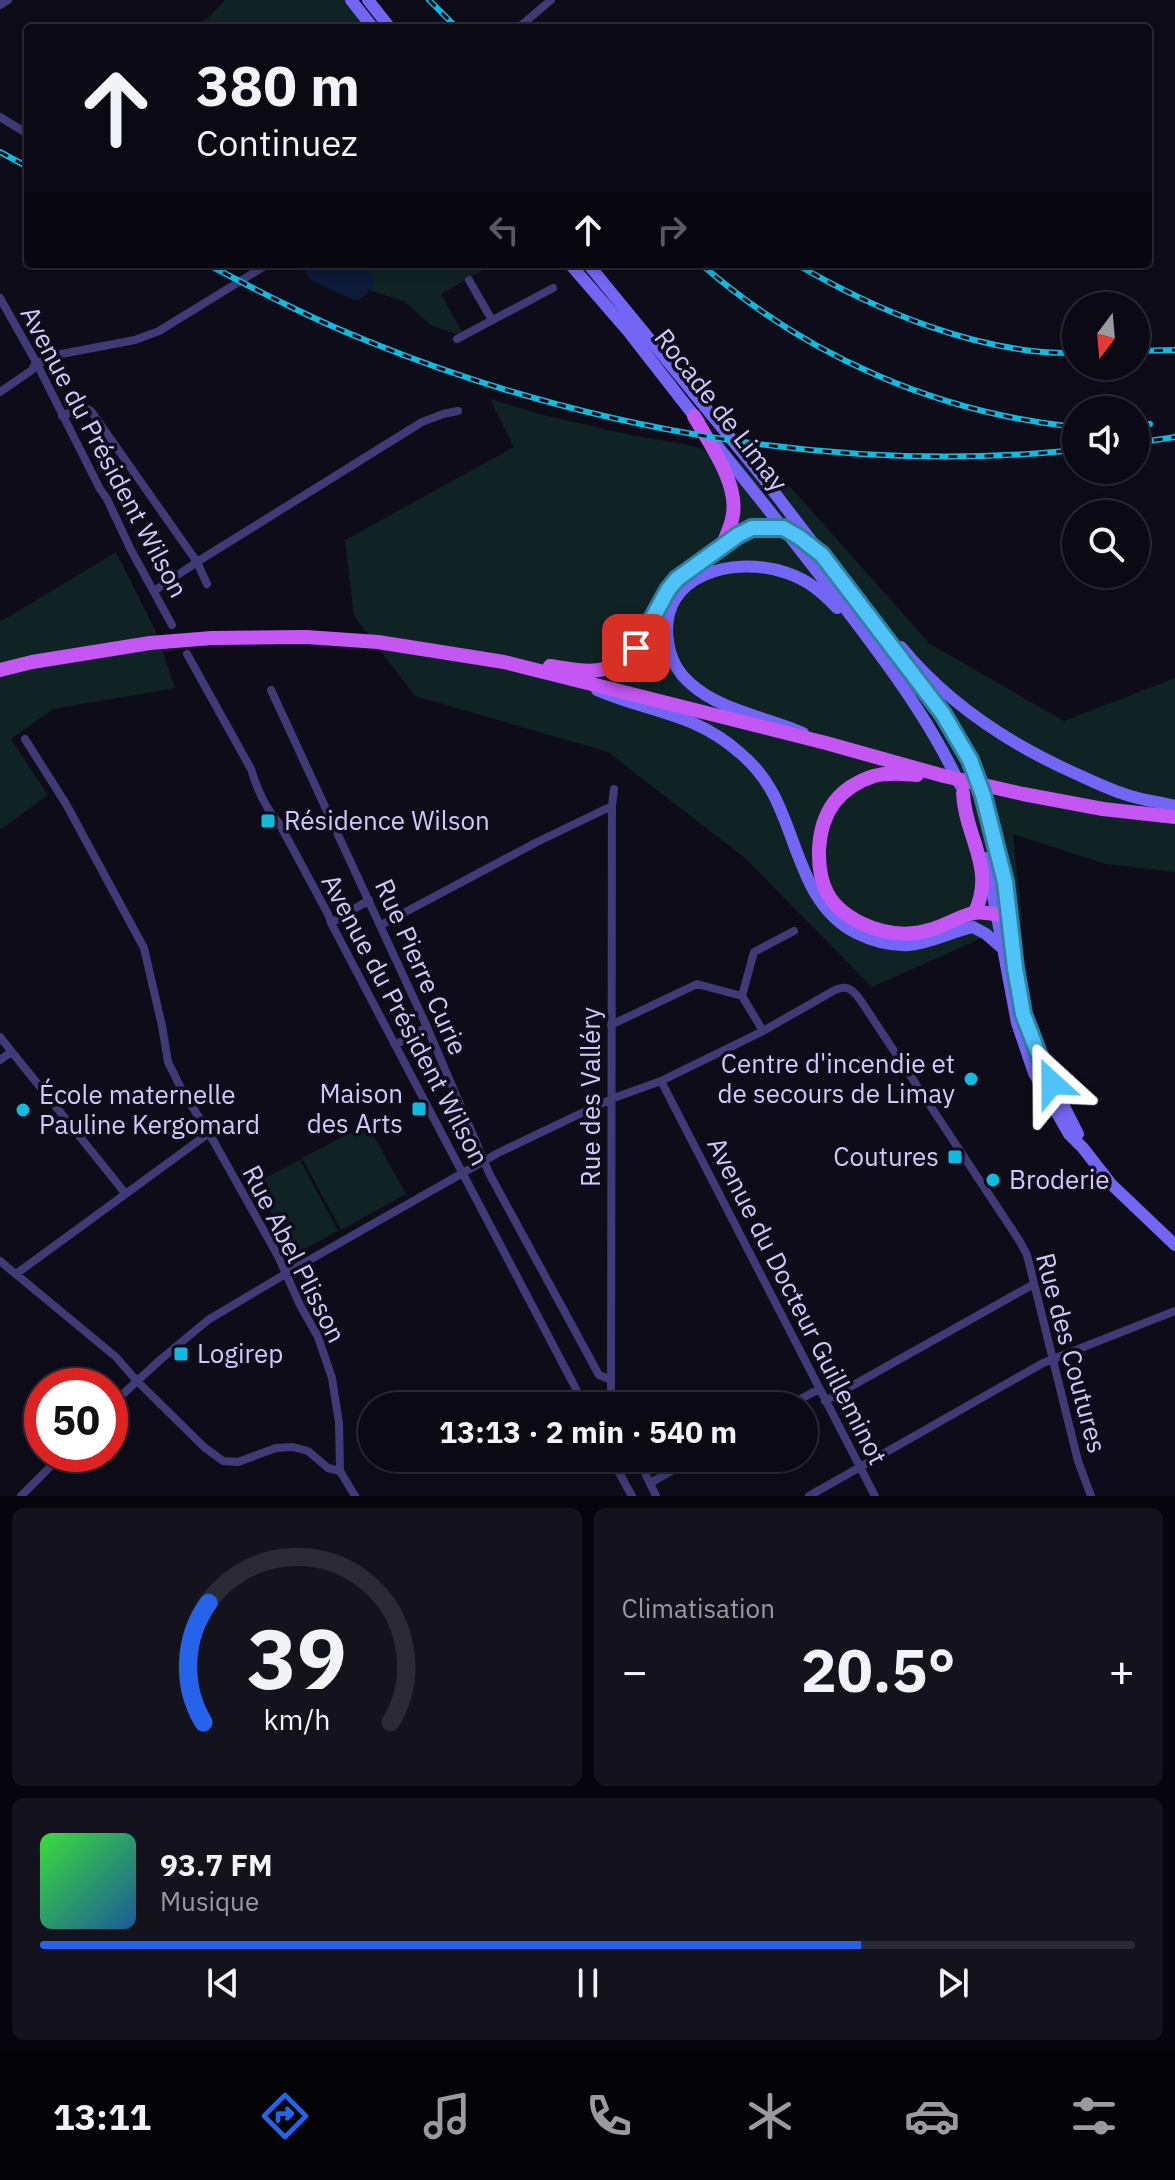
<!DOCTYPE html>
<html lang="fr">
<head>
<meta charset="utf-8">
<style>
  body { margin:0; font-family:"IBM Plex Sans",sans-serif; background:#14121d; color:#f1f3f6; height:100vh; display:flex; flex-direction:column; font-size:30px; white-space:nowrap }
  * { box-sizing:border-box; margin:0 }
  p { font-size:26px; color:#9a9aa0 }
  .icon { flex:none; width:44px; height:44px; fill:none; stroke:currentColor; stroke-width:2; stroke-linecap:round; stroke-linejoin:round }
  .map { position:relative; height:1496px; overflow:hidden }
  .sheet { display:flex; flex-direction:column; gap:12px; padding:12px; background:#06050b; flex:1 }
  .sheet>* { flex:none }
  .guide { position:absolute; left:24px; top:24px; width:1128px; height:244px; border-radius:8px; box-shadow:0 4px 12px #0003,0 0 0 2px #2b2a34; background:#0b0914; color:#f1f3f6; overflow:hidden }
  .needle { width:52px; rotate:196deg }
  .fabs { position:absolute; left:1062px; top:292px; display:grid; gap:16px }
  .fabs a { display:grid; place-items:center; width:88px; height:88px; border-radius:50%; background:#0b0914; box-shadow:0 4px 12px #0003,0 0 0 2px #2b2a34; font-size:40px }
  .speed { position:absolute; left:24px; top:1368px; display:flex; gap:16px; font-size:40px; font-weight:700; text-align:center }
  .speed>* { display:grid; place-content:center; width:104px; height:104px; border-radius:50%; background:#0b0914; box-shadow:0 4px 12px #0003,0 0 0 2px #2b2a34; line-height:1 }
  .speed .limit { border:12px solid #d22; background:#fff; color:#111 }
  .pin { position:absolute; display:grid; place-items:center; width:68px; height:68px; color:#fff; margin:-34px; border-radius:16px; box-shadow:0 4px 12px #0006 }
  .me { position:absolute; width:88px; margin:-44px; rotate:336deg; stroke-linejoin:round; filter:drop-shadow(0 0 6px #0008) }
  .turn { display:flex; align-items:center; gap:28px; height:168px; padding:0 40px; font-size:36px }
  .turn .icon { width:104px; height:104px; stroke-width:2.5 }
  .turn b { display:block; font-size:56px; line-height:68px }
  .lanes { display:flex; align-items:center; height:76px; padding:0 40px; background:#0003; justify-content:center; gap:40px; direction:ltr }
  .lanes .off { opacity:.35 }
  .big { font-size:60px; font-weight:800; line-height:1.1 }
  .sheet .tile { flex:1; display:flex; flex-direction:column; justify-content:center; gap:12px; min-width:0; padding:0 28px; border-radius:12px; background:#14121d }
  .sheet .dial { align-items:center; gap:0 }
  .dial svg { height:208px; overflow:visible; fill:none; stroke:#2b2a34; stroke-width:7; stroke-linecap:round; text-anchor:middle }
  .dial text { fill:#f1f3f6; stroke:none }
  .song { display:flex; align-items:center; gap:24px }
  .cover { width:96px; height:96px; border-radius:12px; background:linear-gradient(135deg,hsl(120 70% 55%),hsl(210 70% 35%)) }
  .played { height:8px; border-radius:4px; background:linear-gradient(90deg,#2563eb 75%,#2b2a34 75%) }
  .keys { display:flex; justify-content:space-around; direction:ltr }
  .heat { display:flex; justify-content:space-between; align-items:center; font-size:44px; direction:ltr }
  .sheet .tiles { flex:1; display:grid; gap:12px; grid-template-columns:1fr 1fr }
  .tile:last-child { grid-column:span 2 }
  .trip { position:absolute; left:358px; top:1392px; width:460px; height:80px; border-radius:40px; background:#0b0914; box-shadow:0 4px 12px #0003,0 0 0 2px #2b2a34; font-weight:800; line-height:80px; text-align:center }
  .dock { display:flex; height:128px; justify-content:space-around; align-items:center; background:#040408; color:#9a9aa0 }
  .dock .icon { width:56px; height:56px }
  .dock .on { color:#2563eb }
  .dock b { font-size:36px; color:#f1f3f6 }
  .map>svg:first-child { display:block }
  .green { fill:#0f2324 }
  .water { fill:#0d1a38 }
  .lines { fill:none; stroke-linecap:round; stroke-linejoin:round }
  .street { stroke:#403a76; stroke-width:8 }
  .secondary { stroke:#7466f5; stroke-width:12 }
  .primary { stroke:#c457f3; stroke-width:14 }
  .rail-casing { stroke:#0fbce0; stroke-width:6 }
  .rail { stroke:#0f0c1a; stroke-width:3; stroke-dasharray:9; stroke-linecap:butt }
  .route-casing { stroke:#337fa1; stroke-width:20 }
  .route { stroke:#4fc3f7; stroke-width:14 }
  .poi-dot { fill:#0fbce0; stroke:#0f0c1a; stroke-width:3 }
  .labels { text-anchor:middle; stroke-width:7; stroke-linejoin:round; paint-order:stroke }
  .street-label { font-size:26px; fill:#d2c9fb; stroke:#0f0c1a }
  .poi-label { font-size:26px; fill:#d2c9fb; stroke:#0f0c1a; text-anchor:start }
</style>
</head>
<body>
<div class="map">
<svg width="1175" height="1496" viewBox="0 0 1175 1496">
  <rect width="100%" height="100%" fill="#0f0c1a"/>
  <path class="green" d="M 225,0 L 344,0 L 369,28 L 191,28 L 210,16 Z
    M 293,264 L 494,264 L 441,294 L 462,332 L 457,334 L 432,326 L 404,301 L 293,267 Z
    M 490,399 L 543,415 L 631,435 L 689,445 L 777,472 L 930,644 L 1064,721 L 1175,678 L 1175,872 L 1106,864 L 1013,834 L 1022,920 L 872,987 L 745,858 L 608,752 L 415,696 L 354,616 L 345,540 L 514,447 Z
    M 116,552 L 155,630 L 175,688 L 53,709 L 11,739 L 48,795 L 0,830 L 0,622 Z
    M 367,1124 L 406,1194 L 341,1230 L 302,1158 Z
    M 300,1160 L 338,1231 L 293,1255 L 255,1183 Z"/>
  <path class="water" d="M 308,264 L 365,264 L 375,282 L 366,295 L 356,301 L 310,280 L 306,272 Z"/>
  <g class="lines">
    <path class="street" d="M 0,5 L 8,0
      M 518,28 L 551,0
      M 0,117 L 28,134
      M 469,280 L 492,320
      M 0,298 L 36,362 L 100,489 L 107,499 L 131,550 L 172,625
      M 457,339 L 553,288
      M 36,362 L 42,362 L 61,354 L 135,340 L 159,331 L 268,264
      M 0,392 L 32,370 L 36,362
      M 62,416 C 72,412 81,404 91,411 L 197,562 L 207,584
      M 154,591 L 197,562 L 422,422 L 443,414 L 458,411
      M 187,654 L 251,769 C 257,789 265,808 279,823 L 328,914 L 331,923 L 585,1406
      M 271,690 L 427,1027 L 490,1175 L 599,1375 L 611,1380
      M 25,739 L 66,804 L 144,948 L 162,1026 L 168,1062 L 184,1094 L 209,1133 L 278,1256 L 300,1305 L 318,1337 L 332,1378 L 339,1423 L 340,1471 L 355,1496
      M 331,923 L 369,900
      M 381,925 L 537,842 L 612,806
      M 742,996 L 763,1031
      M 611,1025 L 697,984 L 742,996 L 754,952 L 794,931
      M 0,1037 L 125,1193
      M 395,1045 L 427,1027
      M 0,1060 L 11,1052
      M 661,1081 L 875,1496
      M 0,1261 L 116,1357 L 136,1380 L 204,1447 L 223,1461 L 238,1462 L 276,1448 L 293,1447 L 308,1451 L 328,1468 L 340,1471
      M 16,1274 L 209,1133
      M 825,1401 L 1034,1284
      M 110,1406 L 160,1360 L 208,1320 L 297,1267 L 498,1153 L 611,1099 L 661,1081 L 763,1031 L 835,990 C 848,984 854,991 861,1001 L 1019,1240 L 1027,1255 L 1078,1461 L 1091,1496
      M 611,1406 L 612,806 L 614,789
      M 788,1406 L 819,1389
      M 611,1458 L 632,1496
      M 638,1458 L 656,1496
      M 650,1483 L 695,1458
      M 21,1496 L 63,1454
      M 809,1496 L 1043,1363 L 1175,1311"/>
    <path class="secondary" d="M 351,0 L 373,28
      M 368,0 L 390,28
      M 570,264 L 628,331 L 699,422
      M 588,264 L 764,479 L 822,555 L 943,714 L 970,760 L 983,795 L 1005,882 L 1015,968 L 1023,1014 L 1041,1061 L 1078,1134
      M 715,443 C 761,500 807,557 851,616 C 892,670 931,723 960,785
      M 901,647 C 949,705 1012,746 1081,776 C 1096,783 1111,790 1127,795 C 1142,800 1159,802 1175,806
      M 597,690 C 650,713 694,712 740,753 C 752,763 763,776 771,790 C 798,837 802,906 856,933 C 872,941 890,946 909,945 C 931,943 951,932 973,927 L 986,934 L 1001,947
      M 803,733 C 767,717 721,711 691,684 C 678,673 670,658 668,641 C 658,573 736,555 787,573 C 808,580 822,592 837,608
      M 986,858 L 1017,1023 L 1034,1073 L 1069,1134 L 1083,1148 L 1111,1184 L 1175,1245"/>
    <path class="primary" d="M 694,416 C 709,443 738,482 733,514 C 732,524 727,534 723,544
      M 550,666 C 572,669 596,676 616,664 C 644,648 651,615 668,590 C 677,576 692,568 705,559 C 758,520 767,512 822,555
      M 0,670 L 32,662 L 150,643 L 212,638 L 306,637 L 378,642 L 504,662 L 826,743 L 944,776 L 1023,794 L 1103,809 L 1175,817
      M 917,775 C 903,774 888,772 874,776 C 839,787 821,812 819,849 C 818,884 828,907 861,923 C 884,934 909,937 933,929 C 946,925 959,917 973,913 C 984,911 998,915 1009,917
      M 963,793 C 965,837 996,868 975,912"/>
    <g class="rail-casing">
      <path id="rail" d="M 429,0 L 457,28
        M 0,152 L 28,167
        M 207,264 C 260,292 314,320 370,342 C 588,430 841,474 1076,450
        M 701,264 C 806,356 937,413 1076,427
        M 796,264 C 877,311 981,355 1076,353
        M 1136,351 L 1175,350
        M 1136,425 L 1150,424
        M 1136,443 L 1175,437"/>
    </g>
    <use href="#rail" class="rail"/>
  </g>
  <g class="lines">
    <g class="route-casing">
      <path id="route" d="M 636,648 L 668,590 L 677,579 L 738,535 L 752,528 L 783,528 L 799,537 L 822,555 L 943,714 L 970,760 L 983,795 L 1005,882 L 1015,968 L 1023,1014 L 1041,1061 L 1052,1083"/>
    </g>
    <use href="#route" class="route"/>
  </g>
  <g class="poi-dot">
    <rect x="260" y="813" width="16" height="16" rx="4"/>
    <circle cx="971" cy="1079" r="8"/>
    <rect x="411" y="1101" width="16" height="16" rx="4"/>
    <circle cx="23" cy="1110" r="8"/>
    <rect x="947" y="1149" width="16" height="16" rx="4"/>
    <circle cx="993" cy="1180" r="8"/>
    <rect x="173" y="1346" width="16" height="16" rx="4"/>
  </g>
  <g class="labels">
    <g class="street-label">
      <text transform="translate(721 410) rotate(52)" y="9">Rocade de Limay</text>
      <text transform="translate(104 452) rotate(62)" y="9">Avenue du Président Wilson</text>
      <text transform="translate(421 967) rotate(66)" y="9">Rue Pierre Curie</text>
      <text transform="translate(405 1020) rotate(62)" y="9">Avenue du Président Wilson</text>
      <text transform="translate(591 1097) rotate(-90)" y="9">Rue des Valléry</text>
      <text transform="translate(294 1254) rotate(63)" y="9">Rue Abel Plisson</text>
      <text transform="translate(797 1301) rotate(63)" y="9">Avenue du Docteur Guilleminot</text>
      <text transform="translate(1071 1353) rotate(75)" y="9">Rue des Coutures</text>
    </g>
    <g class="poi-label">
      <text x="284" y="830">Résidence Wilson</text>
      <text x="955" y="1073" text-anchor="end">Centre d'incendie et<tspan x="955" dy="30">de secours de Limay</tspan></text>
      <text x="403" y="1103" text-anchor="end">Maison<tspan x="403" dy="30">des Arts</tspan></text>
      <text x="39" y="1104">École maternelle<tspan x="39" dy="30">Pauline Kergomard</tspan></text>
      <text x="939" y="1166" text-anchor="end">Coutures</text>
      <text x="1009" y="1189">Broderie</text>
      <text x="197" y="1363">Logirep</text>
    </g>
  </g>
</svg>
<div class="fabs">
<a><svg class="needle" viewBox="-14 -14 28 28"><path d="M0-13l5 13h-10z" fill="#e53935"/><path d="M0 13l5-13h-10z" fill="#9a9aa0"/></svg></a>
<a><svg class="icon" aria-label="sound" viewBox="0 0 24 24"><path d="M4 9h4l5-4v14l-5-4H4zM17 9q2 3 0 6"/></svg></a>
<a><svg class="icon" aria-label="search" viewBox="0 0 24 24"><circle cx="10" cy="10" r="6"/><path d="M15 15l6 6"/></svg></a>
</div>
<div class="speed"><div class="limit">50</div></div>
<div class="pin" style="left:636px;top:648px;background:#d93025"><svg class="icon" aria-label="arrive" viewBox="0 0 24 24"><path d="M6 21V4h12l-3 4 3 4H6"/></svg></div>
<svg class="me" style="left:1052px;top:1083px" viewBox="-20 -20 40 40"><path d="M0-17L14 15 0 8-14 15z" fill="#4fc3f7" stroke="#fff" stroke-width="4"/></svg>
<div class="trip">13:13 · 2 min · 540 m</div>
<div class="guide">
<div class="turn"><svg class="icon" aria-label="ahead" viewBox="0 0 24 24"><path d="M12 20V5M6 11l6-6 6 6"/></svg><div><b>380 m</b>Continuez</div></div>
<div class="lanes"><svg class="icon off" aria-label="left" viewBox="0 0 24 24"><path d="M17 20v-9H6M10 6l-5 5 5 5"/></svg><svg class="icon" aria-label="ahead" viewBox="0 0 24 24"><path d="M12 20V5M6 11l6-6 6 6"/></svg><svg class="icon off" aria-label="right" viewBox="0 0 24 24"><path d="M7 20v-9h11M14 6l5 5-5 5"/></svg></div>
</div>
</div>
<section class="sheet">
<div class="tiles">
<div class="tile dial"><svg viewBox="0 0 100 80">
<path d="M14 69A42 42 0 1 1 86 69"/>
<path d="M14 69A42 42 0 0 1 16 23" stroke="#2563eb"/>
<text x="50" y="56" font-size="32" font-weight="700">39</text>
<text x="50" y="72" font-size="11">km/h</text>
</svg></div>
<div class="tile"><p>Climatisation</p>
<div class="heat"><a>−</a><b class="big">20.5°</b><a>+</a></div>
</div>
<div class="tile">
<div class="song"><i class="cover"></i><div><b>93.7 FM</b><p>Musique</p></div></div>
<div class="played"></div>
<div class="keys"><svg class="icon" aria-label="previous" viewBox="0 0 24 24"><path d="M18 5L8 12l10 7zM5 5v14"/></svg><svg class="icon" aria-label="pause" viewBox="0 0 24 24"><path d="M8 5v14M16 5v14"/></svg><svg class="icon" aria-label="next" viewBox="0 0 24 24"><path d="M6 5l10 7-10 7zM19 5v14"/></svg></div>
</div>
</div>
</section>
<nav class="dock">
<b>13:11</b>
<svg class="icon on" aria-label="directions" viewBox="0 0 24 24"><path d="M12 3l9 9-9 9-9-9zM9 14v-3h6M13 9l2 2-2 2"/></svg>
<svg class="icon" aria-label="music" viewBox="0 0 24 24"><path d="M9 18V5l10-2v13"/><circle cx="6" cy="18" r="3"/><circle cx="16" cy="16" r="3"/></svg>
<svg class="icon" aria-label="phone" viewBox="0 0 24 24"><path d="M5 4h4l2 5-3 2q2 4 5 5l2-3 5 2v4C11 20 4 13 5 4z"/></svg>
<svg class="icon" aria-label="climate" viewBox="0 0 24 24"><path d="M12 3v18M4 7l16 10M4 17L20 7"/></svg>
<svg class="icon" aria-label="car" viewBox="0 0 24 24"><path d="M5 17H2v-5l4-1 3-4h7l3 4 3 1v5h-3M9 17h6M6 11h13"/><circle cx="7" cy="17" r="2"/><circle cx="17" cy="17" r="2"/></svg>
<svg class="icon" aria-label="filters" viewBox="0 0 24 24"><path d="M4 7h16M4 17h16"/><circle cx="9" cy="7" r="2"/><circle cx="15" cy="17" r="2"/></svg>
</nav>
</body>
</html>
